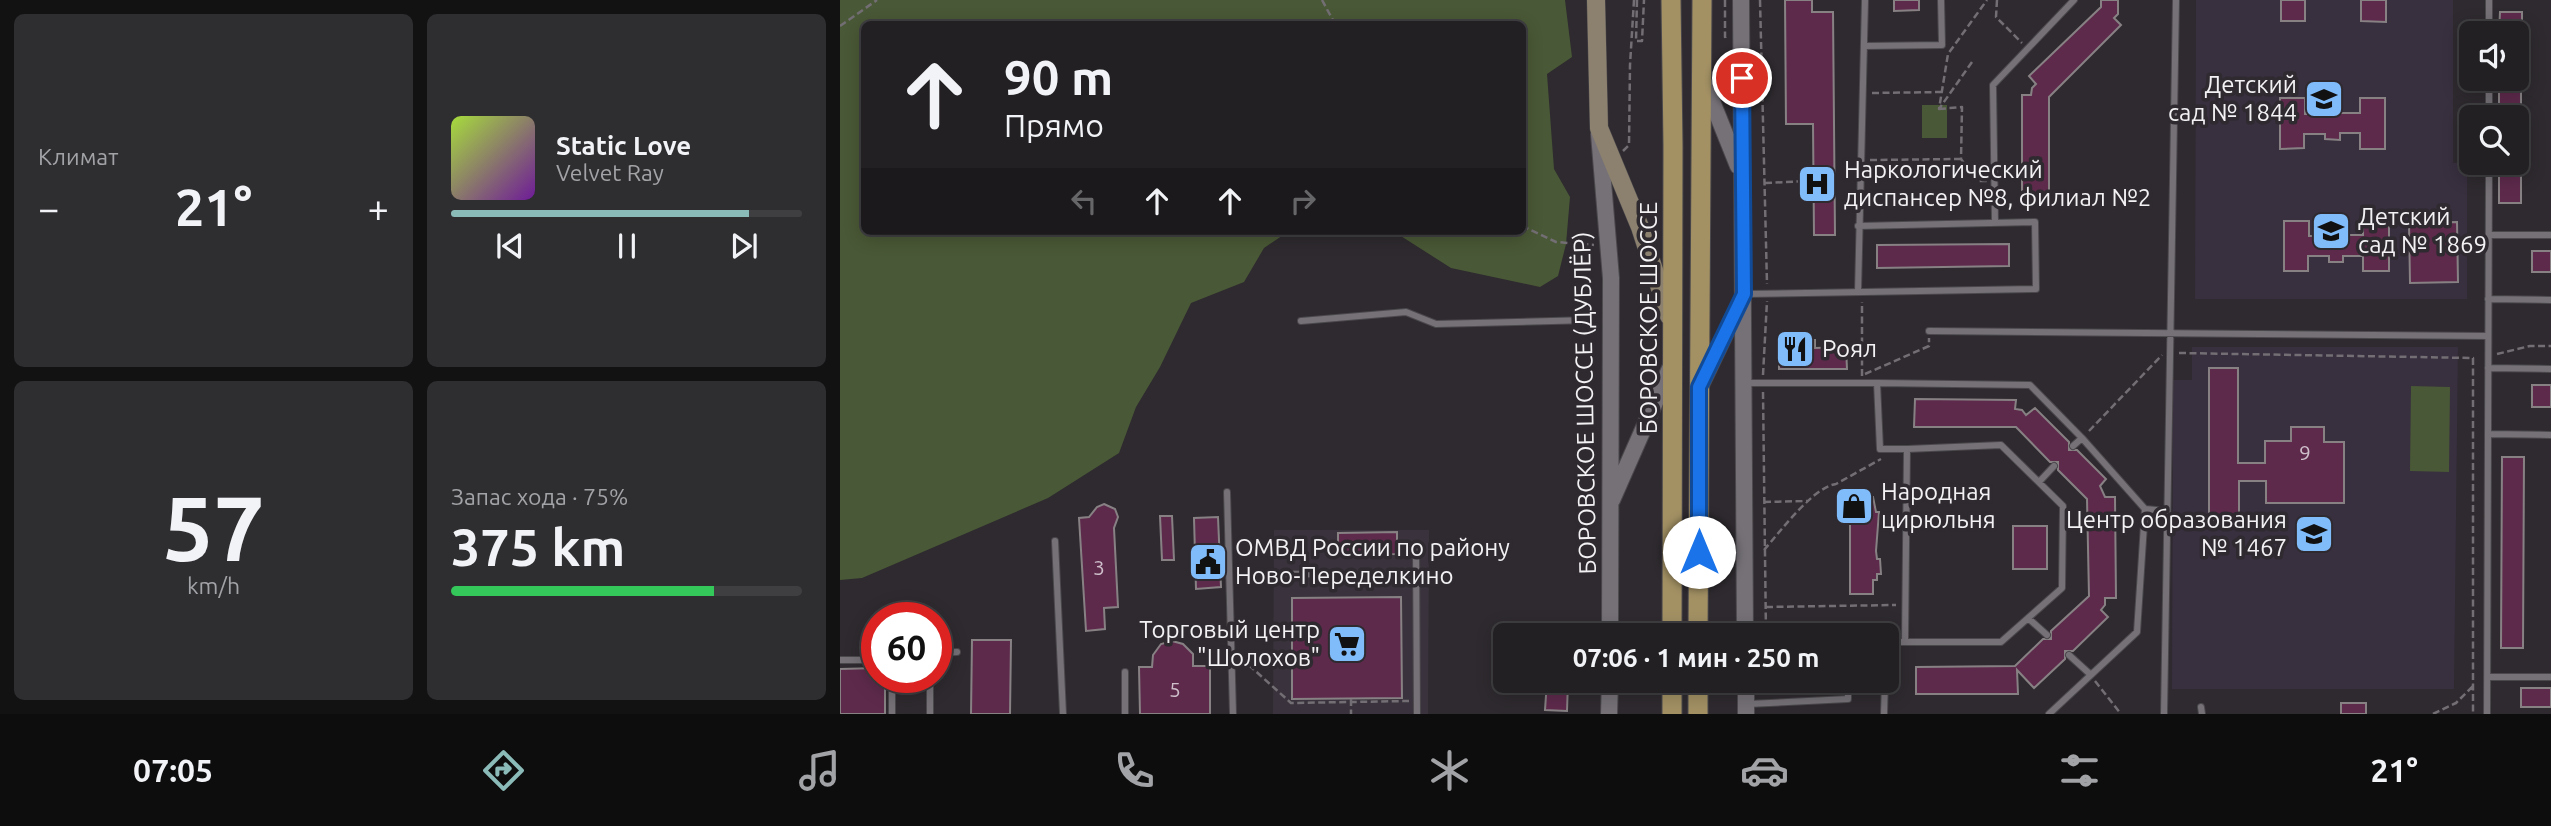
<!DOCTYPE html>
<html lang="ru">
<head>
<meta charset="utf-8">
<style>
  body { margin:0; font-family:Ubuntu,sans-serif; background:#2e2d30; color:#f1f3f6; height:100vh; display:flex; flex-direction:column; font-size:26px; white-space:nowrap }
  * { box-sizing:border-box; margin:0 }
  p { font-size:23px; color:#a2a3a6 }
  .icon { flex:none; width:38px; height:38px; fill:none; stroke:currentColor; stroke-width:2; stroke-linecap:round; stroke-linejoin:round }
  .map { position:relative; flex:1; overflow:hidden }
  .sheet { display:flex; flex-direction:column; gap:14px; padding:14px; background:#131213; width:840px }
  .sheet>* { flex:none }
  .guide { position:absolute; left:21px; top:21px; width:665px; height:214px; border-radius:10px; box-shadow:0 4px 18px #0003,0 0 0 2px #3f3e41; background:#222023; color:#f1f3f6; overflow:hidden }
  .controls { position:absolute; left:1619px; top:21px; display:grid; gap:14px }
  .controls a { display:grid; place-items:center; width:70px; height:70px; border-radius:10px; background:#222023; box-shadow:0 4px 18px #0003,0 0 0 2px #3f3e41; font-size:35px }
  .speed { position:absolute; left:21px; top:602px; display:flex; gap:14px; font-size:35px; font-weight:700; text-align:center }
  .speed>* { display:grid; place-content:center; width:91px; height:91px; border-radius:50%; background:#222023; box-shadow:0 4px 18px #0003,0 0 0 2px #3f3e41; line-height:1 }
  .speed .limit { border:10px solid #d22; background:#fff; color:#111 }
  .pin { position:absolute; display:grid; place-items:center; width:60px; height:60px; color:#fff; margin:-30px; border:4px solid #fff; border-radius:50%; box-shadow:0 2px 7px #0007 }
  .me { position:absolute; width:77px; margin:-38px; rotate:0deg; stroke-linejoin:round; filter:drop-shadow(0 0 5px #0008) }
  .turn { display:flex; align-items:center; gap:24px; height:147px; padding:0 28px; font-size:32px }
  .turn .icon { width:91px; height:91px; stroke-width:2.5 }
  .turn b { display:block; font-size:49px; line-height:60px }
  .lanes { display:flex; align-items:center; height:66px; padding:0 28px; background:#0003; justify-content:center; gap:35px; direction:ltr }
  .lanes .off { opacity:.35 }
  .big { font-size:52px; font-weight:600; line-height:1.1 }
  .sheet .card { flex:1; display:flex; flex-direction:column; justify-content:center; gap:10px; min-width:0; padding:0 24px; border-radius:10px; background:#2e2d30 }
  .sheet .dial { align-items:center; gap:0 }
  .dial b { font-size:91px; line-height:1 }
  .song { display:flex; align-items:center; gap:21px }
  .cover { width:84px; height:84px; border-radius:10px; background:linear-gradient(135deg,hsl(80 70% 55%),hsl(280 70% 35%)) }
  .played { height:7px; border-radius:4px; background:linear-gradient(90deg,#8bbbb9 85%,#3f3e41 85%) }
  .keys { display:flex; justify-content:space-around; direction:ltr }
  .heat { display:flex; justify-content:space-between; align-items:center; font-size:38px; direction:ltr }
  .charge { height:10px; border-radius:5px; background:linear-gradient(90deg,#34c759 75%,#3f3e41 0) }
  .sheet .tiles { flex:1; display:grid; gap:14px; grid-template-columns:repeat(2,1fr) }
  .trip { position:absolute; left:653px; top:623px; width:406px; height:70px; border-radius:10px; background:#222023; box-shadow:0 4px 18px #0003,0 0 0 2px #3f3e41; font-weight:600; line-height:70px; text-align:center }
  .menu { display:flex; height:112px; justify-content:space-around; align-items:center; background:#0e0d0e; color:#a2a3a6 }
  .menu .icon { width:49px; height:49px }
  .menu .current { color:#8bbbb9 }
  .menu b { font-size:32px; color:#f1f3f6 }
  main { display:flex; flex:1; min-height:0 }
  .map>svg:first-child { display:block }
  .built { fill:#3a333d }
  .education { fill:#382f3f }
  .green { fill:#495836 }
  .building { fill:#5e2a4c; stroke:#878184; stroke-width:2 }
  .lines { fill:none; stroke-linecap:round; stroke-linejoin:round }
  .service-casing { stroke:#4b484c; stroke-width:8 }
  .tertiary-casing { stroke:#4b484c; stroke-width:18 }
  .secondary-casing { stroke:#4b484c; stroke-width:19 }
  .primary-casing { stroke:#4b484c; stroke-width:21 }
  .path { stroke:#726e73; stroke-width:2.5; stroke-dasharray:7 3.5; stroke-linecap:butt }
  .service { stroke:#757177; stroke-width:6 }
  .tertiary { stroke:#757177; stroke-width:16 }
  .secondary { stroke:#8c816e; stroke-width:18 }
  .primary { stroke:#a39164; stroke-width:19 }
  .route-casing { stroke:#114b97; stroke-width:18 }
  .route { stroke:#1a73e8; stroke-width:12 }
  .labels { text-anchor:middle; stroke-width:7; stroke-linejoin:round; paint-order:stroke }
  .number-label { font-size:21px; fill:#cebfca }
  .poi-label { font-size:24px; fill:#f3f1f4; stroke:#2e2a2f; text-anchor:start }
  .street-label { font-size:24px; fill:#f3f1f4; stroke:#2e2a2f }
</style>
</head>
<body>
<main>
<section class="sheet">
<div class="tiles">
<div class="card"><p>Климат</p>
<div class="heat"><a>−</a><b class="big">21°</b><a>+</a></div>
</div>
<div class="card">
<div class="song"><i class="cover"></i><div><b>Static Love</b><p>Velvet Ray</p></div></div>
<div class="played"></div>
<div class="keys"><svg class="icon" aria-label="previous" viewBox="0 0 24 24"><path d="M18 5L8 12l10 7zM5 5v14"/></svg><svg class="icon" aria-label="pause" viewBox="0 0 24 24"><path d="M8 5v14M16 5v14"/></svg><svg class="icon" aria-label="next" viewBox="0 0 24 24"><path d="M6 5l10 7-10 7zM19 5v14"/></svg></div>
</div>
<div class="card dial"><b>57</b><p>km/h</p></div>
<div class="card"><p>Запас хода · 75%</p><b class="big">375 km</b><div class="charge"></div></div>
</div>
</section>
<div class="map">
<svg width="1711" height="714" viewBox="0 0 1711 714">
  <rect width="100%" height="100%" fill="#2e2a2f"/>
  <path class="built" d="M 434,530 L 589,530 L 588,714 L 433,714 Z"/>
  <path class="education" d="M 1356,0 L 1613,0 L 1613,163 L 1627,163 L 1627,299 L 1355,299 Z
    M 1352,347 L 1618,347 L 1614,689 L 1332,689 L 1333,380 L 1352,380 Z"/>
  <path class="green" d="M 0,0 L 725,0 L 732,57 L 707,74 L 714,169 L 730,197 L 726,244 L 718,276 L 700,287 L 611,268 L 553,231 L 682,231 L 682,24 L 24,24 L 24,231 L 449,231 L 424,248 L 404,282 L 351,303 L 320,367 L 296,407 L 279,453 L 208,498 L 22,578 L 0,580 Z
    M 1082,105 L 1107,105 L 1107,138 L 1082,138 Z
    M 1571,386 L 1610,387 L 1609,472 L 1570,471 Z"/>
  <path class="building" d="M 945,0 L 972,0 L 972,12 L 993,12 L 995,235 L 974,235 L 973,124 L 946,124 Z
    M 1054,0 L 1079,0 L 1079,10 L 1054,11 Z
    M 1261,0 L 1278,0 L 1278,14 L 1274,18 L 1281,25 L 1209,97 L 1209,196 L 1182,196 L 1182,95 L 1191,95 L 1192,88 L 1196,84 L 1189,76 L 1261,7 Z
    M 1441,0 L 1465,0 L 1465,21 L 1441,21 Z
    M 1521,0 L 1546,0 L 1546,22 L 1521,21 Z
    M 1660,12 L 1682,12 L 1682,33 L 1659,33 Z
    M 1659,79 L 1681,79 L 1681,117 L 1659,117 Z
    M 1440,98 L 1465,98 L 1465,114 L 1487,114 L 1487,107 L 1499,107 L 1499,113 L 1520,113 L 1520,98 L 1545,98 L 1545,149 L 1520,149 L 1520,133 L 1500,133 L 1500,140 L 1485,139 L 1485,134 L 1464,134 L 1464,148 L 1440,149 Z
    M 1659,163 L 1681,163 L 1681,203 L 1659,203 Z
    M 1523,220 L 1549,220 L 1549,271 L 1523,271 L 1523,256 L 1503,256 L 1503,262 L 1489,262 L 1489,256 L 1468,256 L 1468,271 L 1444,271 L 1444,221 L 1469,221 L 1469,236 L 1491,236 L 1491,229 L 1503,229 L 1503,235 L 1523,235 Z
    M 1617,222 L 1618,282 L 1570,283 L 1569,223 Z
    M 1169,244 L 1169,266 L 1037,268 L 1037,245 Z
    M 1692,251 L 1711,251 L 1711,272 L 1692,272 Z
    M 939,340 L 975,340 L 975,348 L 1006,347 L 1007,369 L 939,369 Z
    M 1369,368 L 1398,368 L 1398,463 L 1425,463 L 1425,441 L 1451,441 L 1451,427 L 1484,427 L 1484,442 L 1504,442 L 1504,503 L 1426,503 L 1426,481 L 1399,481 L 1399,520 L 1369,520 Z
    M 1692,385 L 1711,385 L 1711,407 L 1692,407 Z
    M 1075,399 L 1176,400 L 1175,409 L 1182,410 L 1186,415 L 1195,408 L 1229,442 L 1229,450 L 1237,450 L 1266,479 L 1260,486 L 1265,497 L 1275,497 L 1276,598 L 1265,598 L 1265,605 L 1261,610 L 1268,617 L 1233,651 L 1225,651 L 1225,659 L 1194,688 L 1177,670 L 1178,694 L 1076,694 L 1076,667 L 1175,666 L 1203,639 L 1211,639 L 1211,631 L 1249,596 L 1247,499 L 1218,470 L 1218,462 L 1210,462 L 1176,427 L 1074,427 Z
    M 1662,457 L 1684,457 L 1683,648 L 1661,648 Z
    M 1010,497 L 1033,497 L 1036,512 L 1039,512 L 1036,551 L 1037,559 L 1040,559 L 1041,574 L 1037,574 L 1037,580 L 1033,580 L 1033,594 L 1010,594 Z
    M 264,504 L 275,509 L 278,517 L 274,528 L 278,607 L 264,608 L 265,629 L 246,631 L 239,518 L 249,517 L 257,507 Z
    M 320,516 L 332,516 L 334,560 L 322,560 Z
    M 378,517 L 381,587 L 356,589 L 354,518 Z
    M 1173,526 L 1207,526 L 1207,569 L 1173,569 Z
    M 557,532 L 557,554 L 498,555 L 498,533 Z
    M 561,597 L 562,698 L 452,699 L 452,598 Z
    M 132,640 L 171,640 L 170,714 L 131,714 Z
    M 332,641 L 343,644 L 353,654 L 353,666 L 370,666 L 370,714 L 300,714 L 299,667 L 312,667 L 313,655 L 321,644 Z
    M 37,668 L 37,677 L 45,677 L 45,714 L 0,714 L 0,669 Z
    M 707,681 L 728,681 L 727,711 L 705,710 Z
    M 956,681 L 988,681 L 988,690 L 956,691 Z
    M 1681,688 L 1711,688 L 1711,707 L 1681,707 Z
    M 1501,703 L 1526,703 L 1526,714 L 1501,714 Z"/>
  <g class="lines">
    <g class="service-casing">
      <path id="service" d="M 1649,33 L 1649,0
        M 1024,46 L 1102,45 L 1101,0
        M 1649,117 L 1649,79
        M 1155,223 L 1153,85 L 1234,0
        M 1649,235 L 1711,235
        M 1018,292 L 1025,0
        M 904,294 L 1196,289 L 1195,222 L 1018,226
        M 1648,299 L 1711,300
        M 461,321 L 566,312 L 596,324 L 750,320
        M 1089,331 L 1648,336
        M 1648,368 L 1711,369
        M 905,383 L 1037,383 L 1040,449 L 1067,449 L 1065,642 L 1046,642
        M 1037,383 L 1190,385 L 1242,438 L 1305,509 L 1327,511
        M 1648,434 L 1711,435
        M 1233,446 L 1242,438
        M 1199,482 L 1214,466
        M 387,492 L 393,714
        M 215,541 L 223,714
        M 576,550 L 577,714
        M 447,574 L 577,575
        M 1188,618 L 1207,635
        M 981,635 L 1007,631 L 1007,635
        M 1065,642 L 1161,642 L 1222,588 L 1223,506 L 1161,445 L 1067,449
        M 96,653 L 117,652
        M 1229,655 L 1251,675
        M 0,660 L 37,660
        M 285,672 L 285,714
        M 52,677 L 52,714
        M 1647,677 L 1711,677
        M 908,704 L 1008,699 L 1008,681
        M 1361,707 L 1362,714
        M 90,714 L 90,677
        M 1044,714 L 1045,681
        M 1209,714 L 1297,632 L 1305,509
        M 1324,714 L 1336,0
        M 1647,714 L 1649,163"/>
    </g>
    <g class="tertiary-casing">
      <path id="tertiary" d="M 901,0 L 905,635
        M 865,84 L 898,166
        M 759,134 L 771,278 L 770,635
        M 861,385 L 901,301
        M 772,500 L 831,366
        M 906,681 L 906,714
        M 769,714 L 770,681"/>
    </g>
    <g class="secondary-casing">
      <path id="secondary" d="M 756,0 L 759,128 L 800,227 L 829,316"/>
    </g>
    <g class="primary-casing">
      <path id="primary" d="M 831,0 L 833,146 L 832,635
        M 858,635 L 862,0
        M 832,714 L 832,681
        M 858,714 L 858,681"/>
    </g>
    <path class="path" d="M 482,0 L 495,24
      M 797,0 L 796,41 L 802,41 L 804,0
      M 885,0 L 885,37 L 887,36
      M 920,0 L 927,284
      M 1157,0 L 1156,17 L 1182,43
      M 0,26 L 37,0
      M 1132,62 L 1099,109 L 1108,54 L 1147,0
      M 1032,93 L 1102,92
      M 1099,109 L 1122,107 L 1121,159 L 1137,181 L 1147,181
      M 783,151 L 789,145 L 790,65 L 794,0
      M 1030,160 L 1121,159
      M 925,183 L 967,181
      M 682,226 L 716,242 L 754,245
      M 1339,353 L 1633,358 L 1633,714
      M 1657,354 L 1690,346 L 1711,346
      M 1025,374 L 1089,346 L 1089,338
      M 923,375 L 927,301
      M 1022,376 L 1022,302
      M 923,392 L 926,635
      M 1249,431 L 1322,355
      M 924,502 L 968,501
      M 924,550 C 940,532 973,487 996,484 L 1041,459
      M 926,607 L 1056,605
      M 401,658 L 451,703 L 569,701
      M 1255,681 L 1281,714
      M 511,699 L 511,714
      M 1593,714 L 1616,703 L 1633,686"/>
    <use href="#service" class="service"/>
    <use href="#tertiary" class="tertiary"/>
    <use href="#secondary" class="secondary"/>
    <use href="#primary" class="primary"/>
  </g>
  <g class="lines">
    <g class="route-casing">
      <path id="route" d="M 859,552 L 859,387 L 904,294 L 902,78"/>
    </g>
    <use href="#route" class="route"/>
  </g>
  <defs>
    <g id="school-square" transform="scale(2.0125)"><rect x="-9" y="-9" width="18" height="18" rx="4" fill="#81bcfa" stroke="#2e2a2f"/><path d="M0-5L7-2L0 1L-7-2ZM-4 1L0 2.5L4 1V4Q0 6-4 4Z" fill="#111"/></g>
    <g id="hospital-square" transform="scale(2.0125)"><rect x="-9" y="-9" width="18" height="18" rx="4" fill="#81bcfa" stroke="#2e2a2f"/><path d="M-5-5h3v3.5h4V-5h3V5h-3V1.5h-4V5h-3Z" fill="#111"/></g>
    <g id="restaurant-square" transform="scale(2.0125)"><rect x="-9" y="-9" width="18" height="18" rx="4" fill="#81bcfa" stroke="#2e2a2f"/><path d="M-5-6h1v4h1v-4h1v4h1v-4h1v5L-1.5 .5V6h-2V.5L-5-1ZM5-6V6H3V1.5H1.5Q1.5-4 5-6Z" fill="#111"/></g>
    <g id="shop-square" transform="scale(2.0125)"><rect x="-9" y="-9" width="18" height="18" rx="4" fill="#81bcfa" stroke="#2e2a2f"/><path d="M-5-2.5h2.3a2.7 3.5 0 0 1 5.4 0H5L5.5 6h-11ZM-1.5-2.5h3a1.5 2.3 0 0 0-3 0Z" fill="#111"/></g>
    <g id="civic-square" transform="scale(2.0125)"><rect x="-9" y="-9" width="18" height="18" rx="4" fill="#81bcfa" stroke="#2e2a2f"/><path d="M-.6-6.5H3V-4.5H.6V-3L4-1V1h2V6H-6V1h2V-1L-.6-3ZM-1.2 2.5V6h2.4V2.5Z" fill="#111"/></g>
    <g id="supermarket-square" transform="scale(2.0125)"><rect x="-9" y="-9" width="18" height="18" rx="4" fill="#81bcfa" stroke="#2e2a2f"/><path d="M-6-5.5h2.5l.6 2H6L4.5 2H-2.5L-4.4-4H-6ZM-1.5 3.2a1.3 1.3 0 1 0 .1 0ZM3 3.2a1.3 1.3 0 1 0 .1 0Z" fill="#111"/></g>
  </defs>
  <g fill-rule="evenodd">
    <use href="#school-square" x="1484" y="99"/>
    <use href="#hospital-square" x="977" y="184"/>
    <use href="#school-square" x="1491" y="231"/>
    <use href="#restaurant-square" x="955" y="349"/>
    <use href="#shop-square" x="1014" y="506"/>
    <use href="#school-square" x="1474" y="534"/>
    <use href="#civic-square" x="368" y="562"/>
    <use href="#supermarket-square" x="507" y="644"/>
  </g>
  <g class="labels">
    <g class="number-label">
      <text x="1465" y="460">9</text>
      <text x="259" y="575">3</text>
      <text x="335" y="697">5</text>
    </g>
    <g class="poi-label">
      <text x="1457" y="93" text-anchor="end">Детский<tspan x="1457" dy="28">сад № 1844</tspan></text>
      <text x="1004" y="178">Наркологический<tspan x="1004" dy="28">диспансер №8, филиал №2</tspan></text>
      <text x="1518" y="225">Детский<tspan x="1518" dy="28">сад № 1869</tspan></text>
      <text x="982" y="357">Роял</text>
      <text x="1041" y="500">Народная<tspan x="1041" dy="28">цирюльня</tspan></text>
      <text x="1447" y="528" text-anchor="end">Центр образования<tspan x="1447" dy="28">№ 1467</tspan></text>
      <text x="395" y="556">ОМВД России по району<tspan x="395" dy="28">Ново-Переделкино</tspan></text>
      <text x="480" y="638" text-anchor="end">Торговый центр<tspan x="480" dy="28">"Шолохов"</tspan></text>
    </g>
    <g class="street-label">
      <text transform="translate(809 318) rotate(-90)" y="8">БОРОВСКОЕ ШОССЕ</text>
      <text transform="translate(745 403) rotate(-91)" y="8">БОРОВСКОЕ ШОССЕ (ДУБЛЁР)</text>
    </g>
  </g>
</svg>
<div class="controls">
<a><svg class="icon" aria-label="sound" viewBox="0 0 24 24"><path d="M4 9h4l5-4v14l-5-4H4zM17 9q2 3 0 6"/></svg></a>
<a><svg class="icon" aria-label="search" viewBox="0 0 24 24"><circle cx="10" cy="10" r="6"/><path d="M15 15l6 6"/></svg></a>
</div>
<div class="speed"><div class="limit">60</div></div>
<div class="pin" style="left:902px;top:78px;background:#d93025"><svg class="icon" aria-label="arrive" viewBox="0 0 24 24"><path d="M6 21V4h12l-3 4 3 4H6"/></svg></div>
<svg class="me" style="left:859px;top:552px" viewBox="-20 -20 40 40"><circle r="19" fill="#fff"/><path d="M0-13L10 11 0 6-10 11z" fill="#1a73e8"/></svg>
<div class="trip">07:06 · 1 мин · 250 m</div>
<div class="guide">
<div class="turn"><svg class="icon" aria-label="ahead" viewBox="0 0 24 24"><path d="M12 20V5M6 11l6-6 6 6"/></svg><div><b>90 m</b>Прямо</div></div>
<div class="lanes"><svg class="icon off" aria-label="left" viewBox="0 0 24 24"><path d="M17 20v-9H6M10 6l-5 5 5 5"/></svg><svg class="icon" aria-label="ahead" viewBox="0 0 24 24"><path d="M12 20V5M6 11l6-6 6 6"/></svg><svg class="icon" aria-label="ahead" viewBox="0 0 24 24"><path d="M12 20V5M6 11l6-6 6 6"/></svg><svg class="icon off" aria-label="right" viewBox="0 0 24 24"><path d="M7 20v-9h11M14 6l5 5-5 5"/></svg></div>
</div>
</div>
</main>
<nav class="menu">
<b>07:05</b>
<svg class="icon current" aria-label="directions" viewBox="0 0 24 24"><path d="M12 3l9 9-9 9-9-9zM9 14v-3h6M13 9l2 2-2 2"/></svg>
<svg class="icon" aria-label="music" viewBox="0 0 24 24"><path d="M9 18V5l10-2v13"/><circle cx="6" cy="18" r="3"/><circle cx="16" cy="16" r="3"/></svg>
<svg class="icon" aria-label="phone" viewBox="0 0 24 24"><path d="M5 4h4l2 5-3 2q2 4 5 5l2-3 5 2v4C11 20 4 13 5 4z"/></svg>
<svg class="icon" aria-label="climate" viewBox="0 0 24 24"><path d="M12 3v18M4 7l16 10M4 17L20 7"/></svg>
<svg class="icon" aria-label="car" viewBox="0 0 24 24"><path d="M5 17H2v-5l4-1 3-4h7l3 4 3 1v5h-3M9 17h6M6 11h13"/><circle cx="7" cy="17" r="2"/><circle cx="17" cy="17" r="2"/></svg>
<svg class="icon" aria-label="filters" viewBox="0 0 24 24"><path d="M4 7h16M4 17h16"/><circle cx="9" cy="7" r="2"/><circle cx="15" cy="17" r="2"/></svg>
<b>21°</b>
</nav>
</body>
</html>
